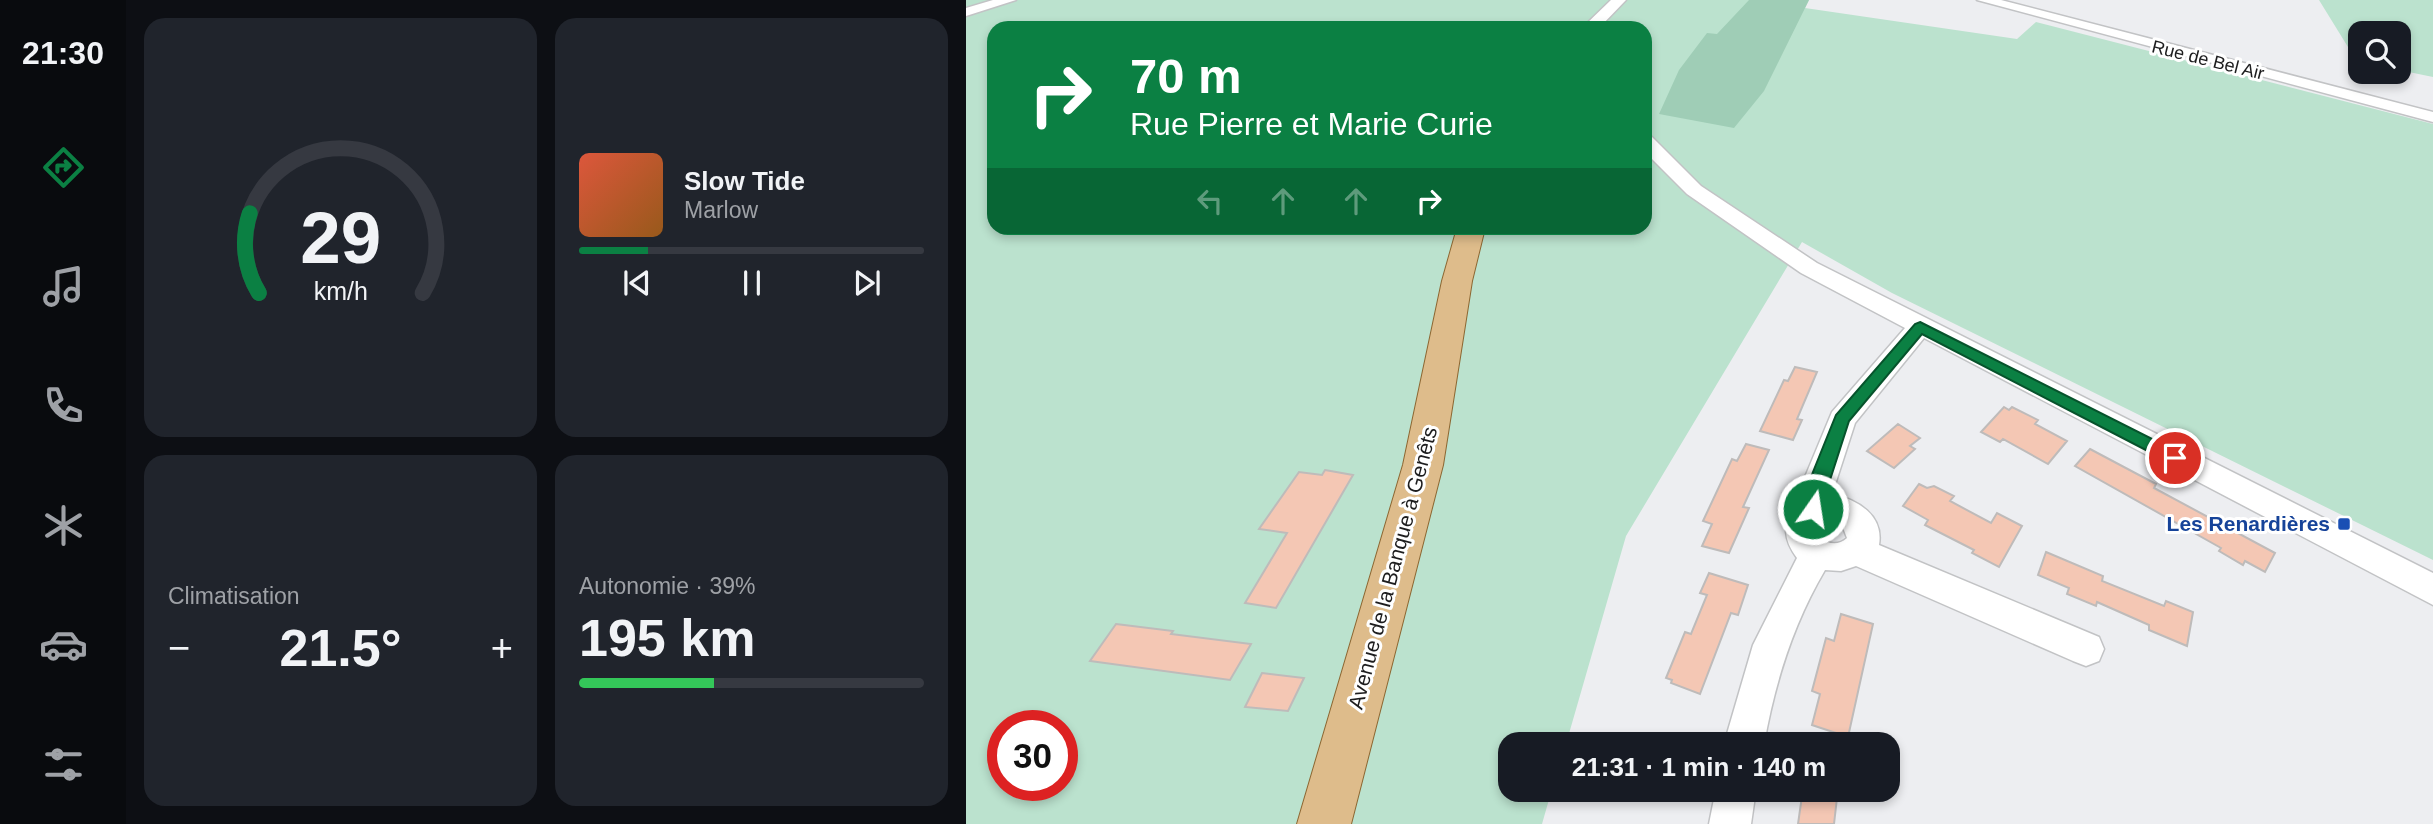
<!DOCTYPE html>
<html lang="fr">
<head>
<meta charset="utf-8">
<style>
  body { margin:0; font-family:Arial,sans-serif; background:#20242c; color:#f1f3f6; height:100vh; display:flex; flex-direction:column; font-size:26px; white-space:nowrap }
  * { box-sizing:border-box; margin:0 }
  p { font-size:23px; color:#9ea1a6 }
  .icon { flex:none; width:38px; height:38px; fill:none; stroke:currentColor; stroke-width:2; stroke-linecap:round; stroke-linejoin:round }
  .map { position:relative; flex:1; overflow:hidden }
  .side { display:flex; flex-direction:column; gap:18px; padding:18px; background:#0d0f14; width:840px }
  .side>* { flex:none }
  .top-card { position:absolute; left:21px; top:21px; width:665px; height:214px; border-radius:21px; box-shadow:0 4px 10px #0003; background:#0b8043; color:#fff; overflow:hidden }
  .controls { position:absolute; left:1382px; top:21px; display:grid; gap:14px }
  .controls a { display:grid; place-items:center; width:63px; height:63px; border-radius:14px; background:#171b24; box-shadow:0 4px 10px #0003; font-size:35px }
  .speed { position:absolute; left:21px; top:710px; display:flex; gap:14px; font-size:35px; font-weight:700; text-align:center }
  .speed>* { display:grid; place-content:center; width:91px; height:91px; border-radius:50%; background:#171b24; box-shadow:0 4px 10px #0003; line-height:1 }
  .speed .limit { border:10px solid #d22; background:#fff; color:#111 }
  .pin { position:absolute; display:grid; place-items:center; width:60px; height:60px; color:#fff; margin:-30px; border:4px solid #fff; border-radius:50%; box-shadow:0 2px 7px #0007 }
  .me { position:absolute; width:77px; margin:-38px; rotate:13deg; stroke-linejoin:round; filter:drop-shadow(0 0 5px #0008) }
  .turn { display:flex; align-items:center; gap:24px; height:147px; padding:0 28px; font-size:32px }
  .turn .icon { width:91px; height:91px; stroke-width:2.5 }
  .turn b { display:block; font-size:49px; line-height:60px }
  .lanes { display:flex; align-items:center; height:66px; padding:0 28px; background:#0003; justify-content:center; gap:35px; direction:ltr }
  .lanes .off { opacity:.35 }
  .big { font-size:52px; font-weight:800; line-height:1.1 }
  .side .widget { flex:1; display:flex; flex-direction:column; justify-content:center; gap:10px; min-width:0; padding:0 24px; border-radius:21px; background:#20242c }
  .side .dial { align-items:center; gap:0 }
  .dial svg { height:182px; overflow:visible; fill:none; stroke:#363941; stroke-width:7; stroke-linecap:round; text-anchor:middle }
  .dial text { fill:#f1f3f6; stroke:none }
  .song { display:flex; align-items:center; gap:21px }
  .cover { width:84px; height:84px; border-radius:10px; background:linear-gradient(135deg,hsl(10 70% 55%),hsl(30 70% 35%)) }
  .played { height:7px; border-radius:4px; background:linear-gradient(90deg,#0b8043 20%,#363941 20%) }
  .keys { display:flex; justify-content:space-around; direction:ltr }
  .heat { display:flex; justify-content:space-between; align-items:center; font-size:38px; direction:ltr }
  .charge { height:10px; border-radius:5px; background:linear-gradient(90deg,#34c759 39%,#363941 0) }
  .side .tiles { flex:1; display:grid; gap:18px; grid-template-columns:repeat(2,1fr) }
  .trip { position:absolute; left:532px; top:732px; width:402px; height:70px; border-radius:21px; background:#171b24; box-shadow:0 4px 10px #0003; font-weight:800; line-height:70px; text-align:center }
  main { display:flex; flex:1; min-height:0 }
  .tabs { display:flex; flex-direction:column; width:126px; justify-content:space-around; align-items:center; background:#090b0e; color:#9ea1a6 }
  .tabs .icon { width:49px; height:49px }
  .tabs .active { color:#0b8043 }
  .tabs b { font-size:32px; color:#f1f3f6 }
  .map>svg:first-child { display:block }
  .green { fill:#bbe2ce; fill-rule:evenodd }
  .forest { fill:#9fcdb6 }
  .building { fill:#f4c7b4; stroke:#bebbba; stroke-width:2 }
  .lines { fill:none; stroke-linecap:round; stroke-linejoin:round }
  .minor-casing { stroke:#c2c3c5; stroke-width:3 }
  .major-casing { stroke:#8c6732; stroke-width:2 }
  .minor { fill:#fff; fill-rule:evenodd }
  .major { fill:#debc8b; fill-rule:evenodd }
  .route { fill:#0b8043; stroke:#07532c; stroke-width:2 }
  .transit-dot { fill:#1a4fb4; stroke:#fff; stroke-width:2.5 }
  .labels { text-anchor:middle; stroke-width:6; stroke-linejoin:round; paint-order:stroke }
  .far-street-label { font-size:18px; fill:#1d1d1e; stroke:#fff }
  .transit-label { font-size:21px; font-weight:bold; fill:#164399; stroke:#fff; text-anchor:end }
  .street-label { font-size:21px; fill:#1d1d1e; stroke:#fff }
</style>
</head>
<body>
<main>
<nav class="tabs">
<b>21:30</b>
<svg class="icon active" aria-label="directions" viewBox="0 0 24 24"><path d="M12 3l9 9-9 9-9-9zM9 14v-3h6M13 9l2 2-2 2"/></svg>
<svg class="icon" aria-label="music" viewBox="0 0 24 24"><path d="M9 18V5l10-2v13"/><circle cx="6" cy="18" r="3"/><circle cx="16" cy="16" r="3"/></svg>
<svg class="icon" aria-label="phone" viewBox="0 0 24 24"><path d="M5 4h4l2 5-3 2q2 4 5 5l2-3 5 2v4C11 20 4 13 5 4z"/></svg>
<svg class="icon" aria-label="climate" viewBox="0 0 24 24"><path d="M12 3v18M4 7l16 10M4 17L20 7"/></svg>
<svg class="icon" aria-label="car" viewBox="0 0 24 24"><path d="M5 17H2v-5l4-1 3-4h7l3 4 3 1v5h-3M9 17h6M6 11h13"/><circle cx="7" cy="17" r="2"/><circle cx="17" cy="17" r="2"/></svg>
<svg class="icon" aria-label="filters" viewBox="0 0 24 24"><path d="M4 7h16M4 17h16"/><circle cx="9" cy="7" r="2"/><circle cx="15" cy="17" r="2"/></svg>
</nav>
<section class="side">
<div class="tiles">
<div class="widget dial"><svg viewBox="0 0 100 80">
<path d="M14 69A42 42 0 1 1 86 69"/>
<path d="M14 69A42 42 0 0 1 10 34" stroke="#0b8043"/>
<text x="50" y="56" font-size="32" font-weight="700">29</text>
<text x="50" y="72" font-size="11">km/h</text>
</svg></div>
<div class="widget">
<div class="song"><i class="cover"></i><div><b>Slow Tide</b><p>Marlow</p></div></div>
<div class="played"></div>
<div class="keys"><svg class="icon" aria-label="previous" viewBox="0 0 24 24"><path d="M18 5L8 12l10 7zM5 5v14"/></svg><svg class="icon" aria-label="pause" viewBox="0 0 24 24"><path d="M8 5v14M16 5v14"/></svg><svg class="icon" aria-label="next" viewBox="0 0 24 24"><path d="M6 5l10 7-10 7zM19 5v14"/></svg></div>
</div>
<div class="widget"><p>Climatisation</p>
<div class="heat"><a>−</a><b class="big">21.5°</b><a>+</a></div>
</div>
<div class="widget"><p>Autonomie · 39%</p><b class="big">195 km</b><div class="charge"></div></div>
</div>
</section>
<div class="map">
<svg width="1467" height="824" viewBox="0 0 1467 824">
  <rect width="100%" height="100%" fill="#edeef1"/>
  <path class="green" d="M 0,0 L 843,0 L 839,8 L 1051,39 L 1070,22 L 1467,124 L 1467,560 L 926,293 L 836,242 L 660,536 L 600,744 L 544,744 L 544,789 L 586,789 L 576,824 L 0,824 ZM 28,28 L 679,28 L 679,228 L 28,228 ZM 37,726 L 96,726 L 96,786 L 37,786 Z
    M 1353,0 L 1467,0 L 1467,77 L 1433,70 L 1433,33 L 1395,33 L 1395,61 L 1390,60 Z"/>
  <path class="forest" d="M 783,0 L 843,0 L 798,91 L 768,128 L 693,114 L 713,70 L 741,33 L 751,34 Z"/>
  <path class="building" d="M 829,367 L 851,372 L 831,419 L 836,420 L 827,440 L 794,431 L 818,380 L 822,381 Z
    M 1038,407 L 1043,410 L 1046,407 L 1072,420 L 1069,424 L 1101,441 L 1082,464 L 1037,439 L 1034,442 L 1015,432 Z
    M 932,424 L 954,438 L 944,446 L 949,449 L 928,468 L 901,451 Z
    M 780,444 L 803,450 L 777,507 L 783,508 L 763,553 L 736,546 L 746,524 L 737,521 L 766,459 L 771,461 Z
    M 1124,449 L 1190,484 L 1188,488 L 1309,553 L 1299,572 L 1279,561 L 1277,565 L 1253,551 L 1255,548 L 1109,466 Z
    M 359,470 L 387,475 L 310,608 L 279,603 L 321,533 L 293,529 L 333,472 L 356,475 Z
    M 953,484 L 961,488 L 968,486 L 988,496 L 984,501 L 1025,523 L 1031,513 L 1056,526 L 1033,567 L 1006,553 L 1008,550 L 959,525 L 962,520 L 937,506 Z
    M 1080,552 L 1137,576 L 1136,581 L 1198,606 L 1200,601 L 1227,612 L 1221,646 L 1183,630 L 1183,625 L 1131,602 L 1130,606 L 1101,594 L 1103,588 L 1072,575 Z
    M 743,573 L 782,585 L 772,615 L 765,613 L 734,694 L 705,683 L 706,680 L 700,678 L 719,632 L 725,634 L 741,595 L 734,593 Z
    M 875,614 L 907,624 L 882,737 L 846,725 L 854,694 L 846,691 L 860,638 L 868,641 Z
    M 150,624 L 207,631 L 205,634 L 285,644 L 264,680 L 124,661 Z
    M 296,673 L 338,678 L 322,711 L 279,707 Z
    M 837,789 L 872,789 L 868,824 L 832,824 Z"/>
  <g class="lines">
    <g class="minor-casing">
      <path id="minor" d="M 27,0 L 50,0 L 0,16 L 0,8 Z
        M 645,0 L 660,0 L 633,28 L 616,28 Z
        M 1011,0 L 1035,0 L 1467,112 L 1467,122 Z
        M 679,135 L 686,137 L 735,186 L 851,263 L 1467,573 L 1467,605 L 958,338 L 889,423 L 866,494 C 892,500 918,515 913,545 L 1133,637 L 1138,649 L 1133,661 L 1120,666 L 1107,661 L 890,566 L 875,571 L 859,570 C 827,624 809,682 798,744 L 758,744 L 787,645 L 831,558 C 817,539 817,526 828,505 L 833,503 L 839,477 L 866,412 L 939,328 L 835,273 L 721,194 L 679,152 ZM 860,519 L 876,525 L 881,538 C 872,546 863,544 853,538 L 850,527 Z
        M 750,789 L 790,789 L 785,824 L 743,824 Z"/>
    </g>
    <g class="major-casing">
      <path id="major" d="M 491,228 L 519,228 L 506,281 L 477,465 L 385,824 L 331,824 L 437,465 L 476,281 Z"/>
    </g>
    <use href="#minor" class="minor"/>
    <use href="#major" class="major"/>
  </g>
  <path class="route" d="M 954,322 L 1214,453 L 1217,458 L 1209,464 L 1203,462 L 956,334 L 883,421 L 853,514 L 841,514 L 838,509 L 845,477 L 870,415 L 949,324 Z"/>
  <rect class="transit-dot" x="1371" y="517" width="14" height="14" rx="3.5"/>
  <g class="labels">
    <g class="far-street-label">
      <text transform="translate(1242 60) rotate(14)" y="6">Rue de Bel Air</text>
    </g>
    <g class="transit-label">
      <text x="1364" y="531">Les Renardières</text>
    </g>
    <g class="street-label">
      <text transform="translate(427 568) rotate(-75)" y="7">Avenue de la Banque à Genêts</text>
    </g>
  </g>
</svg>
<div class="controls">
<a><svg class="icon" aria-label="search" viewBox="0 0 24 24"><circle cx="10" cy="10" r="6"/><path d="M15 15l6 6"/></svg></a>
</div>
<div class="speed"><div class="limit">30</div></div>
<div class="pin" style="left:1209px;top:458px;background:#d93025"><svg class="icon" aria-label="arrive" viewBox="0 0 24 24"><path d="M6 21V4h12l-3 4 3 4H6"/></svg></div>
<svg class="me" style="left:847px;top:509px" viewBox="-20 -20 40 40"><circle r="17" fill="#0b8043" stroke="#fff" stroke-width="3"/><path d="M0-11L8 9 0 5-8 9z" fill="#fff"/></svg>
<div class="trip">21:31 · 1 min · 140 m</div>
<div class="top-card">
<div class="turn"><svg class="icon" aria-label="right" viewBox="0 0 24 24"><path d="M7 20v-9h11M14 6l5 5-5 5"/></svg><div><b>70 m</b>Rue Pierre et Marie Curie</div></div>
<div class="lanes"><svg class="icon off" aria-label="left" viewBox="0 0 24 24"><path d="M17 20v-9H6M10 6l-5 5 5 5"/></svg><svg class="icon off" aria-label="ahead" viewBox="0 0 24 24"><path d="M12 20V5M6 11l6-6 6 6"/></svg><svg class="icon off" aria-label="ahead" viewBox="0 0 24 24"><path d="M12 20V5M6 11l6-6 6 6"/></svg><svg class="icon" aria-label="right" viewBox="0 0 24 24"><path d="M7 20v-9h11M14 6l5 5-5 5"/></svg></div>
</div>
</div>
</main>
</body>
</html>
